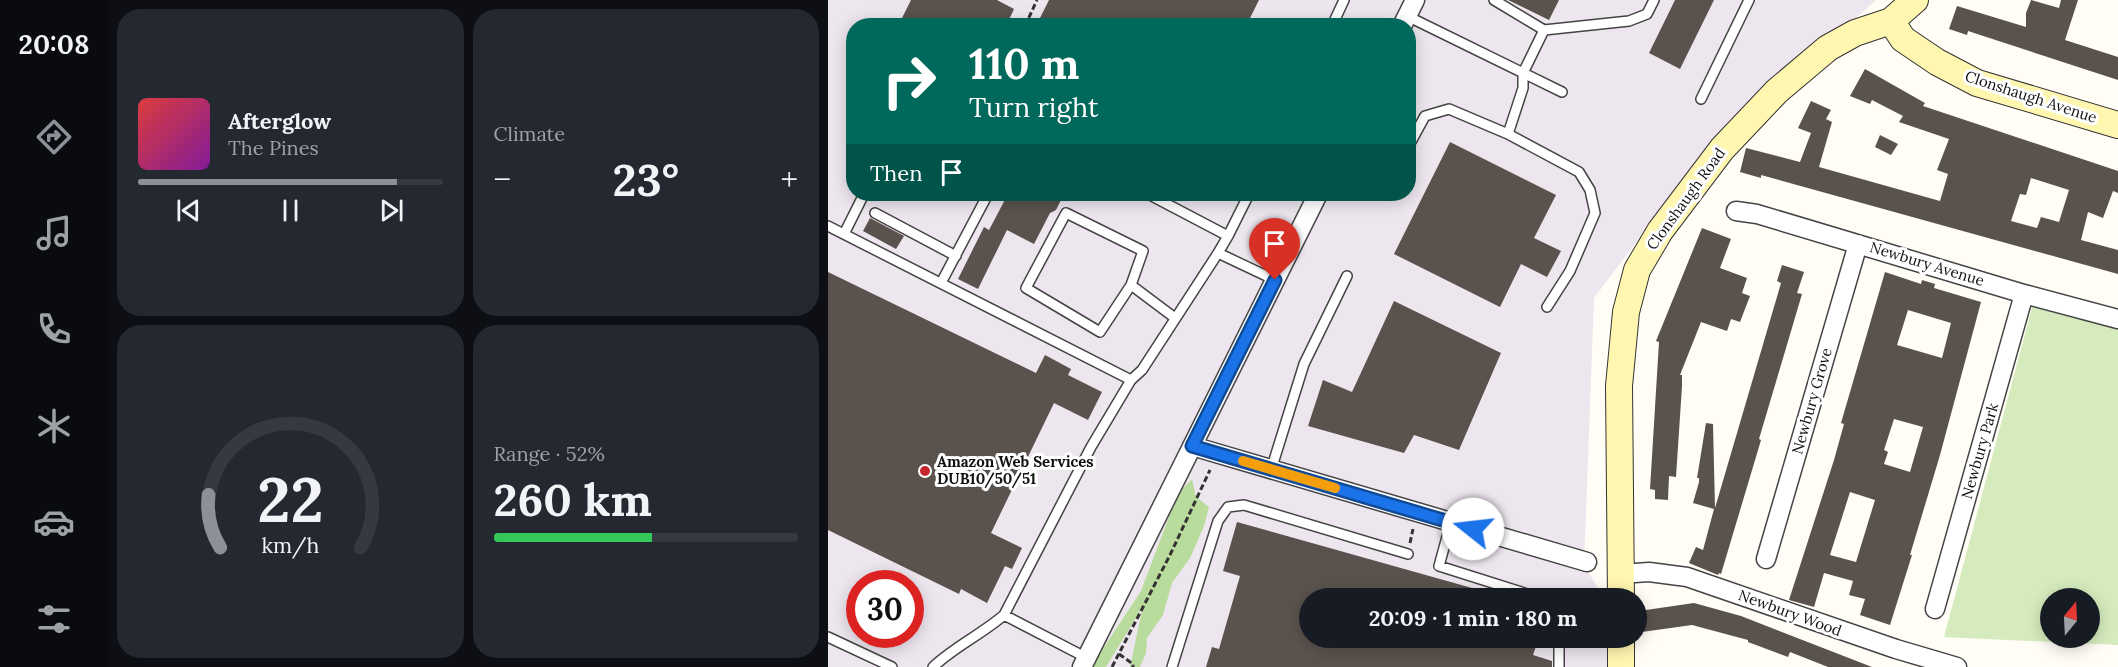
<!DOCTYPE html>
<html lang="en">
<head>
<meta charset="utf-8">
<style>
  body { margin:0; font-family:Lora,serif; background:#242831; color:#f1f3f6; height:100vh; display:flex; flex-direction:column; font-size:22px; white-space:nowrap }
  * { box-sizing:border-box; margin:0 }
  p { font-size:20px; color:#9ea1a6 }
  .icon { flex:none; width:33px; height:33px; fill:none; stroke:currentColor; stroke-width:2; stroke-linecap:round; stroke-linejoin:round }
  .map { position:relative; flex:1; overflow:hidden }
  .sheet { display:flex; flex-direction:column; gap:9px; padding:9px; background:#0d0f14; width:720px }
  .sheet>* { flex:none }
  .guide { position:absolute; left:18px; top:18px; width:570px; height:183px; border-radius:24px; box-shadow:0 3px 15px #0003; background:#00695c; color:#fff; overflow:hidden }
  .needle { width:39px; rotate:18deg }
  .tools { position:absolute; left:1212px; top:588px; display:grid; gap:12px }
  .tools a { display:grid; place-items:center; width:60px; height:60px; border-radius:50%; background:#171b24; box-shadow:0 3px 15px #0003; font-size:30px }
  .speed { position:absolute; left:18px; top:570px; display:flex; gap:12px; font-size:30px; font-weight:700; text-align:center }
  .speed>* { display:grid; place-content:center; width:78px; height:78px; border-radius:50%; background:#171b24; box-shadow:0 3px 15px #0003; line-height:1 }
  .speed .limit { border:9px solid #d22; background:#fff; color:#111 }
  .pin { position:absolute; display:grid; place-items:center; width:51px; height:51px; color:#fff; margin:-62px -26px; border-radius:50% 50% 50% 0; rotate:-45deg; box-shadow:0 0 6px #0007 }
  .pin .icon { rotate:45deg }
  .me { position:absolute; width:66px; margin:-33px; rotate:286deg; stroke-linejoin:round; filter:drop-shadow(0 0 4px #0008) }
  .turn { display:flex; align-items:center; gap:21px; height:126px; padding:0 24px; font-size:27px }
  .turn .icon { width:78px; height:78px; stroke-width:2.5 }
  .turn b { display:block; font-size:42px; line-height:51px }
  .then { display:flex; align-items:center; height:57px; padding:0 24px; background:#0003; gap:12px; font-size:22px }
  .big { font-size:45px; font-weight:700; line-height:1.1 }
  .sheet .tile { flex:1; display:flex; flex-direction:column; justify-content:center; gap:9px; min-width:0; padding:0 21px; border-radius:24px; background:#242831 }
  .sheet .dial { align-items:center; gap:0 }
  .dial svg { height:156px; overflow:visible; fill:none; stroke:#363941; stroke-width:7; stroke-linecap:round; text-anchor:middle }
  .dial text { fill:#f1f3f6; stroke:none }
  .song { display:flex; align-items:center; gap:18px }
  .cover { width:72px; height:72px; border-radius:9px; background:linear-gradient(135deg,hsl(0 70% 55%),hsl(290 70% 35%)) }
  .played { height:6px; border-radius:3px; background:linear-gradient(90deg,#8c9099 85%,#363941 85%) }
  .keys { display:flex; justify-content:space-around; direction:ltr }
  .heat { display:flex; justify-content:space-between; align-items:center; font-size:33px; direction:ltr }
  .charge { height:9px; border-radius:4px; background:linear-gradient(90deg,#34c759 52%,#363941 0) }
  .sheet .tiles { flex:1; display:grid; gap:9px; grid-template-columns:repeat(2,1fr) }
  .trip { position:absolute; left:471px; top:588px; width:348px; height:60px; border-radius:30px; background:#171b24; box-shadow:0 3px 15px #0003; font-weight:700; line-height:60px; text-align:center }
  main { display:flex; flex:1; min-height:0 }
  .dock { display:flex; flex-direction:column; width:108px; justify-content:space-around; align-items:center; background:#090b0e; color:#9ea1a6 }
  .dock .icon { width:42px; height:42px }
  .dock .on { color:#8c9099 }
  .dock b { font-size:27px; color:#f1f3f6 }
  .map>svg:first-child { display:block }
  .industrial { fill:#eee6ef; fill-rule:evenodd }
  .green { fill:#d5ebbd; fill-rule:evenodd }
  .forest { fill:#b9dc9c }
  .building { fill:#5a524d; fill-rule:evenodd }
  .lines { fill:none; stroke-linecap:round; stroke-linejoin:round }
  .lane-casing { stroke:#444; stroke-width:12 }
  .street-casing { stroke:#444; stroke-width:21 }
  .secondary-casing { stroke:#333; stroke-width:28 }
  .path { stroke:#333; stroke-width:3; stroke-dasharray:6 3; stroke-linecap:butt }
  .lane { stroke:#fff; stroke-width:9 }
  .street { stroke:#fff; stroke-width:18 }
  .secondary { stroke:#fff6b0; stroke-width:26 }
  .route-casing { stroke:#114b97; stroke-width:15 }
  .route { stroke:#1a73e8; stroke-width:10 }
  .slow { stroke:#f59e0b; stroke-width:10 }
  .poi-dot { fill:#c4262e; stroke:#fff; stroke-width:2 }
  .labels { text-anchor:middle; stroke-width:6; stroke-linejoin:round; paint-order:stroke }
  .street-label { font-size:15px; fill:#111; stroke:#fff }
  .poi-label { font-size:15px; font-weight:bold; fill:#111; stroke:#fff; text-anchor:start }
</style>
</head>
<body>
<main>
<nav class="dock">
<b>20:08</b>
<svg class="icon on" aria-label="directions" viewBox="0 0 24 24"><path d="M12 3l9 9-9 9-9-9zM9 14v-3h6M13 9l2 2-2 2"/></svg>
<svg class="icon" aria-label="music" viewBox="0 0 24 24"><path d="M9 18V5l10-2v13"/><circle cx="6" cy="18" r="3"/><circle cx="16" cy="16" r="3"/></svg>
<svg class="icon" aria-label="phone" viewBox="0 0 24 24"><path d="M5 4h4l2 5-3 2q2 4 5 5l2-3 5 2v4C11 20 4 13 5 4z"/></svg>
<svg class="icon" aria-label="climate" viewBox="0 0 24 24"><path d="M12 3v18M4 7l16 10M4 17L20 7"/></svg>
<svg class="icon" aria-label="car" viewBox="0 0 24 24"><path d="M5 17H2v-5l4-1 3-4h7l3 4 3 1v5h-3M9 17h6M6 11h13"/><circle cx="7" cy="17" r="2"/><circle cx="17" cy="17" r="2"/></svg>
<svg class="icon" aria-label="filters" viewBox="0 0 24 24"><path d="M4 7h16M4 17h16"/><circle cx="9" cy="7" r="2"/><circle cx="15" cy="17" r="2"/></svg>
</nav>
<section class="sheet">
<div class="tiles">
<div class="tile">
<div class="song"><i class="cover"></i><div><b>Afterglow</b><p>The Pines</p></div></div>
<div class="played"></div>
<div class="keys"><svg class="icon" aria-label="previous" viewBox="0 0 24 24"><path d="M18 5L8 12l10 7zM5 5v14"/></svg><svg class="icon" aria-label="pause" viewBox="0 0 24 24"><path d="M8 5v14M16 5v14"/></svg><svg class="icon" aria-label="next" viewBox="0 0 24 24"><path d="M6 5l10 7-10 7zM19 5v14"/></svg></div>
</div>
<div class="tile"><p>Climate</p>
<div class="heat"><a>−</a><b class="big">23°</b><a>+</a></div>
</div>
<div class="tile dial"><svg viewBox="0 0 100 80">
<path d="M14 69A42 42 0 1 1 86 69"/>
<path d="M14 69A42 42 0 0 1 8 42" stroke="#8c9099"/>
<text x="50" y="56" font-size="32" font-weight="700">22</text>
<text x="50" y="72" font-size="11">km/h</text>
</svg></div>
<div class="tile"><p>Range · 52%</p><b class="big">260 km</b><div class="charge"></div></div>
</div>
</section>
<div class="map">
<svg width="1290" height="667" viewBox="0 0 1290 667">
  <rect width="100%" height="100%" fill="#fffdf5"/>
  <path class="industrial" d="M 0,0 L 1048,0 L 875,154 L 766,298 L 756,565 L 776,598 L 482,598 L 482,638 L 782,638 L 784,667 L 0,667 ZM 26,26 L 580,26 L 580,194 L 26,194 ZM 32,584 L 82,584 L 82,634 L 32,634 Z"/>
  <path class="green" d="M 1205,304 L 1290,326 L 1290,645 L 1116,637 ZM 1222,598 L 1262,598 L 1262,638 L 1222,638 Z"/>
  <path class="forest" d="M 364,479 L 368,497 L 381,507 L 376,526 L 362,558 L 344,583 L 335,615 L 319,638 L 318,653 L 312,667 L 302,667 L 315,606 L 278,667 L 263,667 L 313,591 L 350,493 Z"/>
  <path class="building" d="M 83,0 L 169,0 L 186,9 L 178,26 L 70,26 Z
    M 221,0 L 431,0 L 418,26 L 208,26 Z
    M 680,0 L 731,0 L 721,20 Z
    M 847,0 L 886,0 L 852,69 L 821,53 Z
    M 1203,0 L 1231,8 L 1233,0 L 1250,0 L 1237,40 L 1290,57 L 1290,80 L 1140,31 L 1139,35 L 1121,29 L 1129,6 L 1198,27 L 1198,13 Z
    M 1037,69 L 1097,103 L 1095,106 L 1290,171 L 1290,193 L 1285,191 L 1275,218 L 1260,212 L 1253,240 L 1290,250 L 1290,274 L 933,175 L 933,178 L 912,172 L 918,148 L 972,162 L 983,133 L 970,128 L 983,101 L 1003,110 L 998,119 L 1004,122 L 991,167 L 1112,201 L 1120,174 L 1109,170 L 1121,139 L 1071,122 L 1075,116 L 1044,100 L 1042,104 L 1022,96 ZM 1203,178 L 1241,190 L 1231,222 L 1213,217 L 1209,228 L 1183,221 L 1192,194 L 1198,195 Z
    M 1052,135 L 1070,144 L 1063,155 L 1047,147 Z
    M 622,142 L 728,195 L 706,238 L 733,251 L 719,277 L 693,264 L 672,307 L 566,254 Z
    M 180,194 L 232,194 L 232,202 L 228,210 L 222,213 L 206,244 L 179,230 L 150,289 L 130,279 L 156,227 L 161,230 Z
    M 42,218 L 76,236 L 68,249 L 35,231 Z
    M 874,228 L 903,239 L 892,268 L 919,278 L 914,293 L 922,296 L 912,322 L 903,319 L 899,331 L 873,322 L 852,375 L 854,375 L 854,386 L 848,477 L 841,476 L 840,500 L 827,499 L 827,490 L 822,489 L 831,342 L 828,341 Z
    M 954,265 L 976,272 L 969,293 L 974,294 L 931,439 L 933,440 L 919,487 L 893,574 L 891,573 L 890,575 L 861,563 L 868,547 L 875,550 L 886,509 L 865,503 L 871,482 L 871,478 L 869,478 L 878,423 L 885,424 L 887,508 L 953,283 L 949,281 Z
    M 0,272 L 208,373 L 217,355 L 243,369 L 240,375 L 274,392 L 260,420 L 226,403 L 163,533 L 194,548 L 184,569 L 177,566 L 159,603 L 133,589 L 131,594 L 0,530 Z
    M 1057,272 L 1093,284 L 1094,280 L 1107,284 L 1106,288 L 1153,302 L 1112,455 L 1082,555 L 1084,555 L 1062,625 L 1032,615 L 1037,599 L 1021,595 L 1025,581 L 996,573 L 986,607 L 961,600 L 1006,460 L 1016,424 L 1013,423 ZM 1080,310 L 1123,323 L 1114,358 L 1069,345 ZM 1066,419 L 1095,427 L 1082,472 L 1056,464 L 1060,452 L 1056,450 ZM 1022,492 L 1047,500 L 1028,562 L 1002,555 Z
    M 566,301 L 673,353 L 631,450 L 586,435 L 576,453 L 480,426 L 495,380 L 524,392 Z
    M 409,522 L 669,595 L 668,598 L 482,598 L 482,638 L 711,638 L 705,655 L 724,661 L 724,667 L 378,667 L 384,647 L 391,649 L 412,576 L 395,571 Z
    M 866,603 L 913,616 L 1044,667 L 1000,667 L 962,652 L 960,657 L 920,642 L 920,640 L 864,625 L 814,632 L 811,611 Z"/>
  <g class="lines">
    <g class="lane-casing">
      <path id="lane" d="M 666,0 L 716,30 L 801,21 L 819,14 L 826,0
        M 579,16 L 734,92
        M 504,26 L 516,0
        M 873,99 L 921,0
        M 680,134 L 695,88 L 695,73 L 716,30
        M 580,147 L 597,116 L 621,109 L 680,134 L 751,172 L 762,190 L 767,213 L 742,271 L 719,307
        M 320,194 L 400,236 L 390,253 L 447,280
        M 47,213 L 128,256
        M 0,226 L 303,380
        M 16,234 L 36,194
        M 400,236 L 421,194
        M 113,283 L 160,194
        M 303,285 L 272,332 L 198,288 L 238,213 L 315,251 L 303,285 L 347,318
        M 443,470 L 476,364 L 519,276
        M 623,522 L 611,566 L 712,598
        M 176,615 L 259,658
        M 0,637 L 64,667
        M 731,638 L 731,667
        M 105,667 C 126,647 154,634 176,615 L 263,447 L 303,380 L 314,370 L 390,253
        M 344,667 L 390,521 L 400,507 L 416,505 L 580,554"/>
    </g>
    <g class="street-casing">
      <path id="street" d="M 574,26 L 587,0
        M 908,211 L 929,214 L 1196,294 L 1290,319
        M 364,446 L 759,562
        M 938,559 L 1030,244
        M 792,574 L 821,572 L 859,577 L 1068,649 L 1129,667
        M 1107,609 L 1196,294
        M 254,667 L 490,194"/>
    </g>
    <g class="secondary-casing">
      <path id="secondary" d="M 1063,21 L 1075,39 L 1109,62 L 1149,83 L 1290,125
        M 793,598 L 791,386 L 798,312 L 809,270 L 832,231 L 894,149 L 949,91 L 1000,48 L 1027,33 L 1063,21 L 1087,0
        M 793,638 L 793,667"/>
    </g>
    <path class="path" d="M 197,26 L 209,0
      M 582,543 L 585,529
      M 291,654 L 305,664 L 305,667
      M 284,667 L 342,555 L 382,470"/>
    <use href="#lane" class="lane"/>
    <use href="#street" class="street"/>
    <use href="#secondary" class="secondary"/>
  </g>
  <g class="lines">
    <g class="route-casing">
      <path id="route" d="M 447,280 L 364,446 L 645,529"/>
    </g>
    <use href="#route" class="route"/>
    <path class="slow" d="M 415,461 L 507,488"/>
  </g>
  <circle class="poi-dot" cx="97" cy="471" r="6"/>
  <g class="labels">
    <g class="street-label">
      <text transform="translate(1203 97) rotate(18)" y="5">Clonshaugh Avenue</text>
      <text transform="translate(858 199) rotate(-54)" y="5">Clonshaugh Road</text>
      <text transform="translate(1099 264) rotate(17)" y="5">Newbury Avenue</text>
      <text transform="translate(984 401) rotate(-74)" y="5">Newbury Grove</text>
      <text transform="translate(1152 451) rotate(-74)" y="5">Newbury Park</text>
      <text transform="translate(962 613) rotate(20)" y="5">Newbury Wood</text>
    </g>
    <g class="poi-label">
      <text x="109" y="467">Amazon Web Services<tspan x="109" dy="17">DUB10/50/51</tspan></text>
    </g>
  </g>
</svg>
<div class="tools">
<a><svg class="needle" viewBox="-14 -14 28 28"><path d="M0-13l5 13h-10z" fill="#e53935"/><path d="M0 13l5-13h-10z" fill="#9ea1a6"/></svg></a>
</div>
<div class="speed"><div class="limit">30</div></div>
<div class="pin" style="left:447px;top:280px;background:#d93025"><svg class="icon" aria-label="arrive" viewBox="0 0 24 24"><path d="M6 21V4h12l-3 4 3 4H6"/></svg></div>
<svg class="me" style="left:645px;top:529px" viewBox="-20 -20 40 40"><circle r="19" fill="#fff"/><path d="M0-13L10 11 0 6-10 11z" fill="#1a73e8"/></svg>
<div class="trip">20:09 · 1 min · 180 m</div>
<div class="guide">
<div class="turn"><svg class="icon" aria-label="right" viewBox="0 0 24 24"><path d="M7 20v-9h11M14 6l5 5-5 5"/></svg><div><b>110 m</b>Turn right</div></div>
<div class="then">Then<svg class="icon" aria-label="arrive" viewBox="0 0 24 24"><path d="M6 21V4h12l-3 4 3 4H6"/></svg></div>
</div>
</div>
</main>
</body>
</html>
